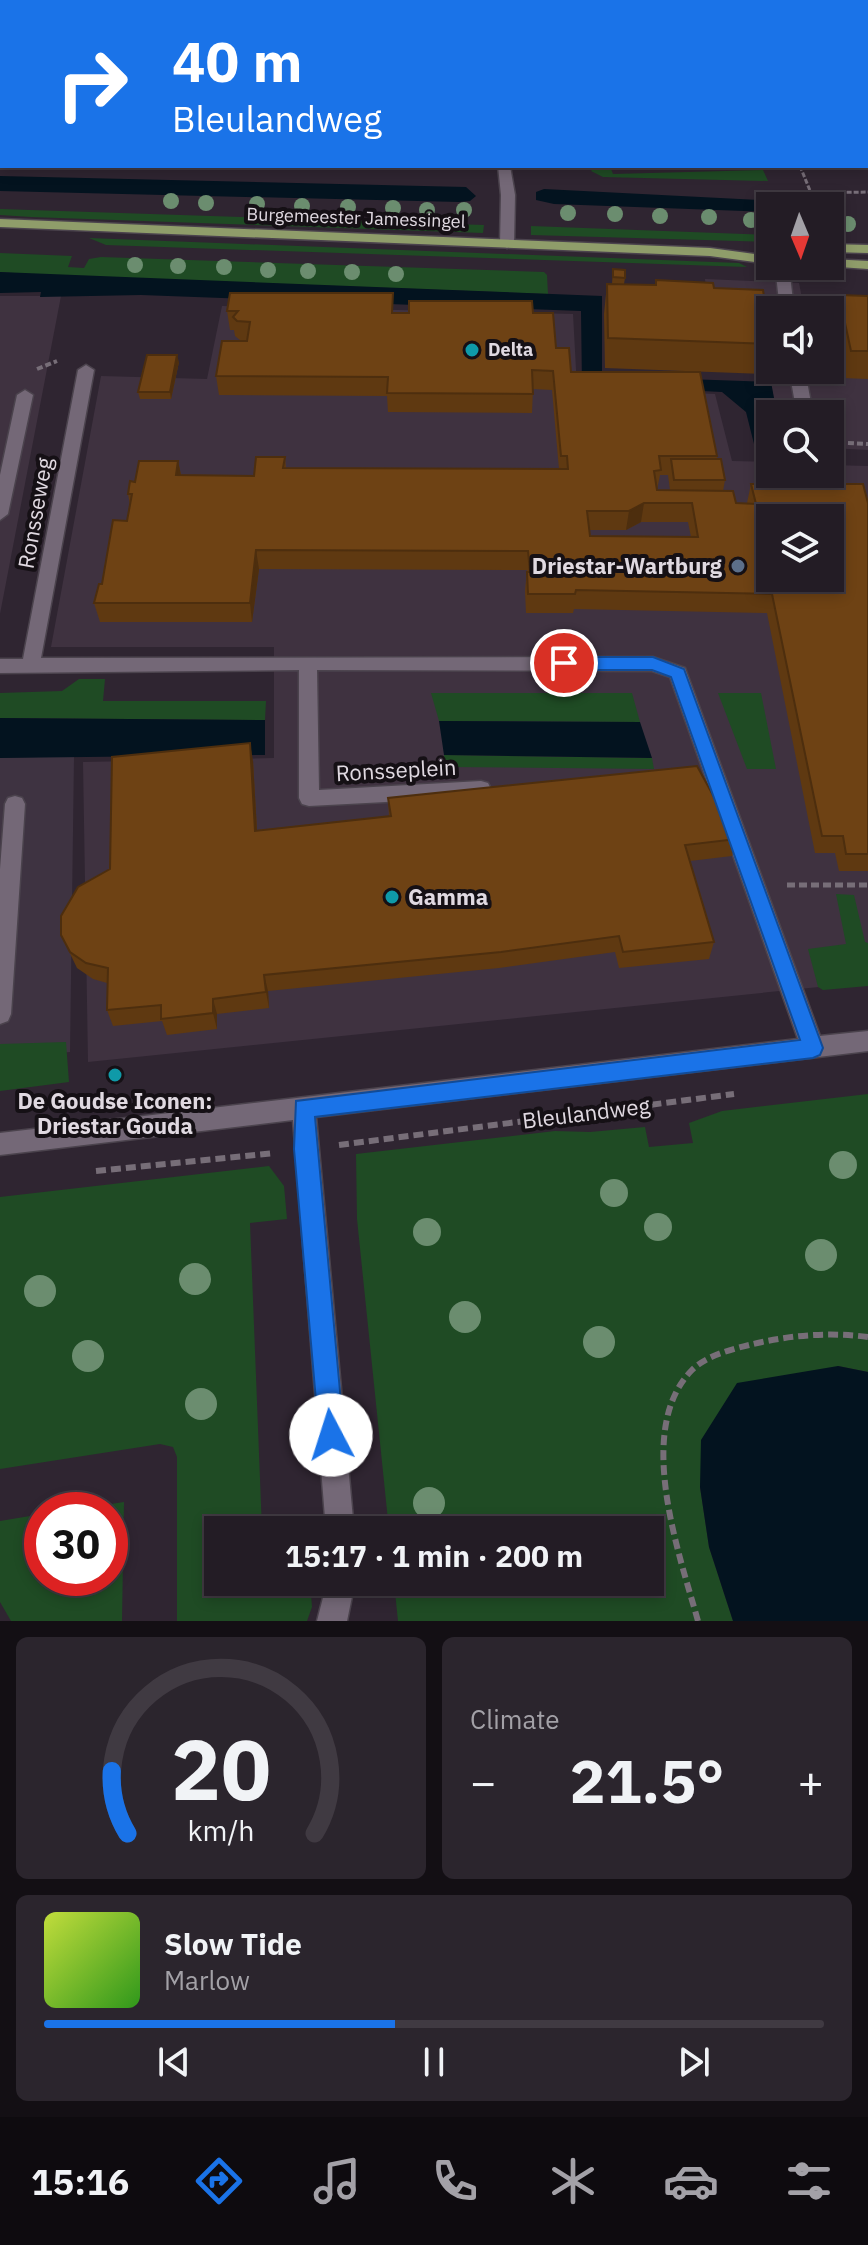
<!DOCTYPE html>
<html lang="en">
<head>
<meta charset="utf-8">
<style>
  body { margin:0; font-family:"IBM Plex Sans",sans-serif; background:#2b252d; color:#f1f3f6; height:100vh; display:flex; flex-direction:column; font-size:30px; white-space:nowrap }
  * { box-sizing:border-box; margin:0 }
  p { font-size:26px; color:#a3a1a7 }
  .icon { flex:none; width:44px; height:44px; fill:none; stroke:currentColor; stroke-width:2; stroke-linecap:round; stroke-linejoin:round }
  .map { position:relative; height:1621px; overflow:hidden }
  .drawer { display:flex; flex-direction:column; gap:16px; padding:16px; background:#130f14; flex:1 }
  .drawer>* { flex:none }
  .guide { position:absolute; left:0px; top:0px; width:868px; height:168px; box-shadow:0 4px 12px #0003,0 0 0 2px #403a42; background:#1a73e8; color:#fff; overflow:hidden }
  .needle { width:52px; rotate:178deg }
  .buttons { position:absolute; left:756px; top:192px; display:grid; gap:16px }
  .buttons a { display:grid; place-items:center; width:88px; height:88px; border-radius:0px; background:#231c25; box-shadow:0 4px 12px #0003,0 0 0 2px #403a42; font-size:40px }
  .speed { position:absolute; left:24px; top:1492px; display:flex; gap:16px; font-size:40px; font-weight:700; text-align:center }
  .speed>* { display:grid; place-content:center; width:104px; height:104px; border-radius:50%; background:#231c25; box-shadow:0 4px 12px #0003,0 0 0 2px #403a42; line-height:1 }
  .speed .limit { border:12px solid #d22; background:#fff; color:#111 }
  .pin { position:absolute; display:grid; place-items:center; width:68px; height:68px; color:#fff; margin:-34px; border:4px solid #fff; border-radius:50%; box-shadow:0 2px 8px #0007 }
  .me { position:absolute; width:88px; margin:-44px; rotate:355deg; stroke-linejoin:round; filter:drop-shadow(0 0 6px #0008) }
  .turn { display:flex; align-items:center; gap:28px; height:168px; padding:0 40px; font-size:36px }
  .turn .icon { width:104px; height:104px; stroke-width:2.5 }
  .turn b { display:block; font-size:56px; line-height:68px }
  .big { font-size:60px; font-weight:700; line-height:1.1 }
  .drawer .card { flex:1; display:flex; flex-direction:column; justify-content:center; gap:12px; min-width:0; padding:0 28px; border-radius:12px; background:#2b252d }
  .drawer .dial { align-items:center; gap:0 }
  .dial svg { height:208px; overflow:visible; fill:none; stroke:#403a42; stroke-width:7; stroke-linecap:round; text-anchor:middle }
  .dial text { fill:#f1f3f6; stroke:none }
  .song { display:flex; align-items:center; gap:24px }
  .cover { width:96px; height:96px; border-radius:12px; background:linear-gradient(135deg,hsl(70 70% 55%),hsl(110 70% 35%)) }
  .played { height:8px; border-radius:4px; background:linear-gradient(90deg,#1a73e8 45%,#403a42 45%) }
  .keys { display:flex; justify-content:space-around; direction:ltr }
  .heat { display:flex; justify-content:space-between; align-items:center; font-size:44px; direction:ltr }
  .drawer .tiles { flex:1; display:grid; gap:16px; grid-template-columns:1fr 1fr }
  .card:last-child { grid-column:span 2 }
  .trip { position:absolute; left:204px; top:1516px; width:460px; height:80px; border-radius:0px; background:#231c25; box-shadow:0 4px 12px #0003,0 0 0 2px #403a42; font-weight:700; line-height:80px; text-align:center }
  .dock { display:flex; height:128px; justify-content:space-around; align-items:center; background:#0e0b0f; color:#a3a1a7 }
  .dock .icon { width:56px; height:56px }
  .dock .current { color:#1a73e8 }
  .dock b { font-size:36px; color:#f1f3f6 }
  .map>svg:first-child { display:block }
  .commercial { fill:#3e3341 }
  .education { fill:#3f3240; fill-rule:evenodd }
  .green { fill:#1f4b24 }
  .water { fill:#03131f }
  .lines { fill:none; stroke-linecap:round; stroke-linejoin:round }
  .minor-casing { stroke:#4b434d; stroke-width:3 }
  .major-casing { stroke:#4b434d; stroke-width:3 }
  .path-far3 { stroke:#776e78; stroke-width:3; stroke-dasharray:5 2; stroke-linecap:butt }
  .path-far2 { stroke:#776e78; stroke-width:4; stroke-dasharray:6 3; stroke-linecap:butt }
  .path-far1 { stroke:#776e78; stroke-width:5; stroke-dasharray:8 4; stroke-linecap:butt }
  .path { stroke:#776e78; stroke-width:6; stroke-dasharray:10 5; stroke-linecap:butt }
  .minor { fill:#746877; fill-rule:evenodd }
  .major { fill:#8f9d6a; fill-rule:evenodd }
  .tree { fill:#6b8d6f }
  .wall { fill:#5f3911; fill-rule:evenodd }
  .shaded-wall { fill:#4d2e0e }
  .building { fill:#6e4214; stroke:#4d2e0e; stroke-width:2; fill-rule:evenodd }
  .route { fill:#1a73e8; stroke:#114b97; stroke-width:2 }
  .culture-dot { fill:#0f9aa8; stroke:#151015; stroke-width:3 }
  .service-dot { fill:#5c6f8a; stroke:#151015; stroke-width:3 }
  .labels { text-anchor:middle; stroke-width:8; stroke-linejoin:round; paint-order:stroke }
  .far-street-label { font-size:18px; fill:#e0d9e1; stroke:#151015 }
  .far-poi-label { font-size:18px; font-weight:bold; fill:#e0d9e1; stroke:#151015; text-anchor:start }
  .street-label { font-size:22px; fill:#e0d9e1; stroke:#151015 }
  .poi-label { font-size:22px; font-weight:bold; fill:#e0d9e1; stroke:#151015; text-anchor:end }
</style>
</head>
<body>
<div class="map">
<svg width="868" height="1621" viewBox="0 0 868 1621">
  <rect width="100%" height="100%" fill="#2f2531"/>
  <path class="commercial" d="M 74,756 L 70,1052 L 0,1059 L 0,758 Z"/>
  <path class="education" d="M 705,279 L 799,283 L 802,298 L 868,301 L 868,450 L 830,448 L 830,414 L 777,414 L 758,319 L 709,317 ZM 770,310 L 830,310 L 830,370 L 770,370 Z
    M 0,296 L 61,296 L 0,614 Z
    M 222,306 L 573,314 L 577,388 L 715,394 L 732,461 L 770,462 L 770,474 L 830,474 L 830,465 L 868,466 L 868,982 L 88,1062 L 83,762 L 274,758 L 274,647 L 51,647 L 101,376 L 207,379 ZM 770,518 L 830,518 L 830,578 L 770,578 Z"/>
  <path class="green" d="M 595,166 L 610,166 L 613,174 L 763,170 L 768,181 L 603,177 L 591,171 Z
    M 0,209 L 484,225 L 483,233 L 31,217 L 0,215 Z
    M 531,226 L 769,235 L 770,242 L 531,235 Z
    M 89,238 L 739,263 L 747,267 L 106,245 Z
    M 0,253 L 72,256 L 68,267 L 84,268 L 89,259 L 101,257 L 544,272 L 547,275 L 548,294 L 40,275 L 0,272 Z
    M 79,679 L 105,679 L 103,701 L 266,701 L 265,720 L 0,718 L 0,693 L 62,691 Z
    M 431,693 L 632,693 L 640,722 L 439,721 Z
    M 718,693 L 761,693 L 776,769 L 747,769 Z
    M 444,755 L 652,758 L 654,769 L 445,767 Z
    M 836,894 L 854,895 L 865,942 L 868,943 L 868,986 L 823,990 L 818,987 L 808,949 L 846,944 Z
    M 66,1042 L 69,1082 L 0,1091 L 0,1044 Z
    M 868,1094 L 868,1372 L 838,1366 L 700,1487 L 709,1547 L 733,1621 L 398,1621 L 394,1582 L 650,1582 L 650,1530 L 389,1530 L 357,1219 L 356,1154 L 555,1131 L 590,1132 L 645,1127 L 649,1147 L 693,1143 L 689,1123 L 722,1111 Z
    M 269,1166 L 284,1186 L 287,1219 L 250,1223 L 262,1530 L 218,1530 L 218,1582 L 310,1582 L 312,1607 L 307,1621 L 177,1621 L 177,1457 L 173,1447 L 160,1444 L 0,1469 L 0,1197 Z
    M 124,1502 L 122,1621 L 11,1621 L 0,1602 L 0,1521 L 42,1514 L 42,1578 L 110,1578 L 110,1510 L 71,1510 Z"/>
  <path class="water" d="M 0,176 L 466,187 L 476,196 L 470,201 L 459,202 L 0,191 Z
    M 544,189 L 780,201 L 795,206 L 770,206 L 770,212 L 554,204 L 536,200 L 536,192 Z
    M 0,272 L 602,296 L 602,376 L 771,382 L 777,414 L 770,414 L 770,460 L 758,460 L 746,412 L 722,392 L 582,385 L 581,311 L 141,295 L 40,297 L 41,292 L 0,293 Z
    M 0,718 L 265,720 L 265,755 L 0,758 Z
    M 439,721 L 640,722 L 652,758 L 444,755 Z
    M 838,1366 L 868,1372 L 868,1621 L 733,1621 L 709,1547 L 700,1487 L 701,1440 L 737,1383 Z"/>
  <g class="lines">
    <g class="minor-casing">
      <path id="minor" d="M 0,152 L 2,153 L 2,161 L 0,160 Z
        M 498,166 L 510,166 L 515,195 L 514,244 L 507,248 L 500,244 L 501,195 Z
        M 775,266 L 789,266 L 794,310 L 780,310 Z
        M 86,365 L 94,370 L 41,658 L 653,657 L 685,668 L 820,1036 L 868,1031 L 868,1051 L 316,1117 L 354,1530 L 326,1530 L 293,1120 L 0,1155 L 0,1133 L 798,1039 L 670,677 L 652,671 L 317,670 L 319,790 L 481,781 L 488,783 L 491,789 L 488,795 L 481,797 L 309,806 L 302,804 L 299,798 L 299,670 L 0,673 L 0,659 L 23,659 L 78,370 Z
        M 789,370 L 805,370 L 813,414 L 797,414 Z
        M 25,390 L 33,395 L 8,514 L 0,520 L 0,475 L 17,395 Z
        M 15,796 L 22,798 L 25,804 L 11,1014 L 8,1021 L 0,1024 L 0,869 L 5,804 L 8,798 Z
        M 327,1582 L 355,1582 L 347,1621 L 317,1621 Z"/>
    </g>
    <g class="major-casing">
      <path id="major" d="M 0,219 L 710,248 L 770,256 L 770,264 L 710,256 L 0,227 Z
        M 830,244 L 868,245 L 868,253 L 830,252 Z
        M 830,259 L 868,261 L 868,269 L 825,266 L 830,266 Z"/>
    </g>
    <path class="path-far3" d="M 800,166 L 811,193
      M 814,206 L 811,193 L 868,192"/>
    <path class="path-far2" d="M 37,369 L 57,361
      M 830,442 L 868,444"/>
    <path class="path-far1" d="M 787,885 L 868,885"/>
    <path class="path" d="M 339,1145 L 734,1094
      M 96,1171 L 274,1153
      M 698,1621 C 679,1553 634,1429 692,1370 C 707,1355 733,1349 753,1344 C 791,1335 830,1332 868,1337"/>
    <use href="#minor" class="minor"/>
    <use href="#major" class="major"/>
  </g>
  <g class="tree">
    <circle cx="171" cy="201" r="8"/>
    <circle cx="206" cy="203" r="8"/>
    <circle cx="257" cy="204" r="8"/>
    <circle cx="302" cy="206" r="8"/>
    <circle cx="348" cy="207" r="8"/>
    <circle cx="393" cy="208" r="8"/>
    <circle cx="427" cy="210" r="8"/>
    <circle cx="464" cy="210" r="8"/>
    <circle cx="568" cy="213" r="8"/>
    <circle cx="615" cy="214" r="8"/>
    <circle cx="660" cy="216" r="8"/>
    <circle cx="709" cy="217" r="8"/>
    <circle cx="751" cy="220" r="8"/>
    <circle cx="848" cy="224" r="8"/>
    <circle cx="135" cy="265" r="8"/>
    <circle cx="178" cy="266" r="8"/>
    <circle cx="224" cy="267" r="8"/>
    <circle cx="268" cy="270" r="8"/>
    <circle cx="308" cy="271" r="8"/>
    <circle cx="352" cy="272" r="8"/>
    <circle cx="396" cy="274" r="8"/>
    <circle cx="843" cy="1165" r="14"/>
    <circle cx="614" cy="1193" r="14"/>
    <circle cx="658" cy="1227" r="14"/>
    <circle cx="427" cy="1232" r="14"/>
    <circle cx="821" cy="1255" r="16"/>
    <circle cx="195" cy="1279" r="16"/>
    <circle cx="40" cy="1291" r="16"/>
    <circle cx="465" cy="1317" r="16"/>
    <circle cx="599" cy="1342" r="16"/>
    <circle cx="88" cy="1356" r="16"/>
    <circle cx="201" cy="1404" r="16"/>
    <circle cx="429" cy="1503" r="16"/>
  </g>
  <path class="wall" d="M 613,269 L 625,278 L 624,284 L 655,285 L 656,280 L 714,288 L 770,335 L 770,350 L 764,374 L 605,368 L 604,314 L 607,284 L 612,284 Z
    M 839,295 L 868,296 L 868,379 L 843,378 L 832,322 Z
    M 227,311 L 533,313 L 571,372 L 717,456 L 717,459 L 725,480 L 723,491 L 736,503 L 747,503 L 751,484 L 868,503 L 868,871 L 839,871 L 835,853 L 815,853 L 767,613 L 574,609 L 573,613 L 526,613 L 525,591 L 527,570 L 259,569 L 252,622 L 100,622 L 94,603 L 127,521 L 130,505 L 128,494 L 135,482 L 178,461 L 181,475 L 254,476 L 285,457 L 286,468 L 559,469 L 552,390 L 533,389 L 532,413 L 388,412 L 387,396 L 219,395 L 216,376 L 247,341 L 240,340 L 235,336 L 234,330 L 230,330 ZM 660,475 L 668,475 L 670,490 L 657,490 ZM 641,522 L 688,522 L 691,537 L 590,536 L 589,530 L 626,530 Z
    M 179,362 L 171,399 L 140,399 L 138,392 Z
    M 253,761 L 257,830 L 389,816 L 388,798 L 737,839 L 732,856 L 690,861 L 714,942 L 709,959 L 619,968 L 615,952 L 499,968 L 268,991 L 269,1008 L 217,1014 L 217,1029 L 167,1035 L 162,1021 L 113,1026 L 107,1010 L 107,983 L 93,979 L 77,968 L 61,935 L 110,869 Z"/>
  <path class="shaded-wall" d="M 177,355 L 179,362 L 171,399 L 170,392 Z
    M 178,461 L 182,480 L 176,475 Z
    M 644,503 L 641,522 L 626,530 L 629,511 Z
    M 256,550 L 259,569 L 252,622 L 250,603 Z
    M 250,743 L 253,761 L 258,848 L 255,831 Z
    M 264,975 L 268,991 L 269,1008 L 266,992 Z
    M 213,999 L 217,1014 L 217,1029 L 213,1013 Z"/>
  <path class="building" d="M 613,269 L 625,270 L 625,278 L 613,277 Z
    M 656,280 L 713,283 L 714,288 L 763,290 L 770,335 L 770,344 L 608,338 L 607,284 L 656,285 Z
    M 230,293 L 393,293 L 392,313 L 409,313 L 409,301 L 532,301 L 533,313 L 553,313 L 556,348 L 569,348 L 571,372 L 700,372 L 717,456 L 659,456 L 661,470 L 654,471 L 657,490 L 733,491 L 736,503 L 756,504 L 751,484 L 863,484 L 868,503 L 868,854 L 846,854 L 843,836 L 822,836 L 772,594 L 576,590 L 575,594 L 528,594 L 527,572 L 530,572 L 528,551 L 256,550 L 250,603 L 94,603 L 99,584 L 102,584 L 113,520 L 127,521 L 132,494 L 128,494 L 130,481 L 135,482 L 139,461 L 178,461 L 176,475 L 254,476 L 256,457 L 285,457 L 283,468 L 568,469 L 567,456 L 561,456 L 553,371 L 532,370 L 533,394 L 387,393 L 388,377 L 216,376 L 222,341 L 247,341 L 250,322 L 237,321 L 233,317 L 238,311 L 227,311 ZM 644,503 L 692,503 L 698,537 L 590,536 L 587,511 L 629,511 ZM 770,518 L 830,518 L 830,578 L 770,578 Z
    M 839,295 L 868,296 L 868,351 L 851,351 Z
    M 147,355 L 177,355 L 170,392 L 138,392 Z
    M 671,459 L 721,459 L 725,480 L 674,480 Z
    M 250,743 L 255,831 L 391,816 L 388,798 L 697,766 L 737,839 L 685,845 L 714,942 L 623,952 L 619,936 L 501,952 L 264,975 L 266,992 L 213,999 L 213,1013 L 161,1019 L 161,1005 L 107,1010 L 108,968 L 86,963 L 70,952 L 61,935 L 61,916 L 78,887 L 110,869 L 112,757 Z"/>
  <path class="route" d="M 564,657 L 653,657 L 684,669 L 823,1048 L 820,1055 L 813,1058 L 315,1117 L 344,1435 L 340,1443 L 331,1447 L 323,1443 L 319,1435 L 294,1149 L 296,1101 L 800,1040 L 671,677 L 652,670 L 564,670 L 555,663 Z"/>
  <g class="culture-dot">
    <circle cx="472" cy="350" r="8"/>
    <circle cx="392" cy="897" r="8"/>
    <circle cx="115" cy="1075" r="8"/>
  </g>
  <circle class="service-dot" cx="738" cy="566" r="8"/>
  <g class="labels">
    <g class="far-street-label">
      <text transform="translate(356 218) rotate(2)" y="6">Burgemeester Jamessingel</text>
    </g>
    <g class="far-poi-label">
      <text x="488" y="356">Delta</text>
    </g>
    <g class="street-label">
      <text transform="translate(35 513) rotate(-80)" y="8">Ronsseweg</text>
      <text transform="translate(396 770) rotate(-3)" y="8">Ronsseplein</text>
      <text transform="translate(586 1113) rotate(-7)" y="8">Bleulandweg</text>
    </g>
    <g class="poi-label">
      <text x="722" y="574">Driestar-Wartburg</text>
      <text x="408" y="905" text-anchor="start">Gamma</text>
      <text x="115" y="1109" text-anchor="middle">De Goudse Iconen:<tspan x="115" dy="25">Driestar Gouda</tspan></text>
    </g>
  </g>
</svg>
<div class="buttons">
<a><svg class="needle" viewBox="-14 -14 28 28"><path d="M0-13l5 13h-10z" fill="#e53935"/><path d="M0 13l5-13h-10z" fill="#a3a1a7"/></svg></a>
<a><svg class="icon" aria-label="sound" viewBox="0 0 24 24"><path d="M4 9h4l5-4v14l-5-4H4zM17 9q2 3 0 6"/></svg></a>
<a><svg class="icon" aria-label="search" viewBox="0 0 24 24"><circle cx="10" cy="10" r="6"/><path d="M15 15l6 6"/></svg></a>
<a><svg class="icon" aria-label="layers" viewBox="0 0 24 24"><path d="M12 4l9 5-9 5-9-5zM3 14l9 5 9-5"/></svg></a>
</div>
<div class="speed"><div class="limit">30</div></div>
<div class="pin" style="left:564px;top:663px;background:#d93025"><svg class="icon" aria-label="arrive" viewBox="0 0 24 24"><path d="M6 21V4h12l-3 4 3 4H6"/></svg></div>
<svg class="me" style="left:331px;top:1435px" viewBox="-20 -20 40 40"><circle r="19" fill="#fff"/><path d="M0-13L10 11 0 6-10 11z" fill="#1a73e8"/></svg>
<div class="trip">15:17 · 1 min · 200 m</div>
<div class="guide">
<div class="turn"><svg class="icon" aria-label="right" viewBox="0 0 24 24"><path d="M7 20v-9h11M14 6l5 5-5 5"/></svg><div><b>40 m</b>Bleulandweg</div></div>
</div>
</div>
<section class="drawer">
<div class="tiles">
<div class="card dial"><svg viewBox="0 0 100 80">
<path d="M14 69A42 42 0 1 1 86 69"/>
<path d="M14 69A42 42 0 0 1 8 45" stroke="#1a73e8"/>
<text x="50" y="56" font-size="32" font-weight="700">20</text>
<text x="50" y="72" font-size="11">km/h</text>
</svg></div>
<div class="card"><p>Climate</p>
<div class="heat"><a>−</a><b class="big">21.5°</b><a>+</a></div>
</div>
<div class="card">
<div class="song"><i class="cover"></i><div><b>Slow Tide</b><p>Marlow</p></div></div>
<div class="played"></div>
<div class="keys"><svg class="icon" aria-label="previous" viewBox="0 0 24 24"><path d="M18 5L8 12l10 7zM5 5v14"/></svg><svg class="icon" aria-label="pause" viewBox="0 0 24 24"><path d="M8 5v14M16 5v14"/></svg><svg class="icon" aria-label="next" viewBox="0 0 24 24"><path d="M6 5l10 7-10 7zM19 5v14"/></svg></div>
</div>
</div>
</section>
<nav class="dock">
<b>15:16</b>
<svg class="icon current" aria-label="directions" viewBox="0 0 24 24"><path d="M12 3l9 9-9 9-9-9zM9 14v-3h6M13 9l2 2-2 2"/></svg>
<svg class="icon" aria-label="music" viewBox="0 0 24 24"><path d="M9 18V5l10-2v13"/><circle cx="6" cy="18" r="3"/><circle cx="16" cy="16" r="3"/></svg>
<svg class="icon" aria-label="phone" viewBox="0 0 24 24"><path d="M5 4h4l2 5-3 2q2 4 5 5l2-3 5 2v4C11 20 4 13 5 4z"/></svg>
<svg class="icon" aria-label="climate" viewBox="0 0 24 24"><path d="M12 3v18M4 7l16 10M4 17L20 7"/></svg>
<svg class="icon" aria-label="car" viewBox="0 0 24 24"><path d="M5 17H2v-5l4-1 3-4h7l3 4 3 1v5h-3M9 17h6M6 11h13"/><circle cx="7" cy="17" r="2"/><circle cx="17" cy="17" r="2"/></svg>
<svg class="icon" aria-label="filters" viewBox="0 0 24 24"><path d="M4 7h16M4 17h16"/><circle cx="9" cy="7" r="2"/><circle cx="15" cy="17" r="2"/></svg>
</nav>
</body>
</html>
